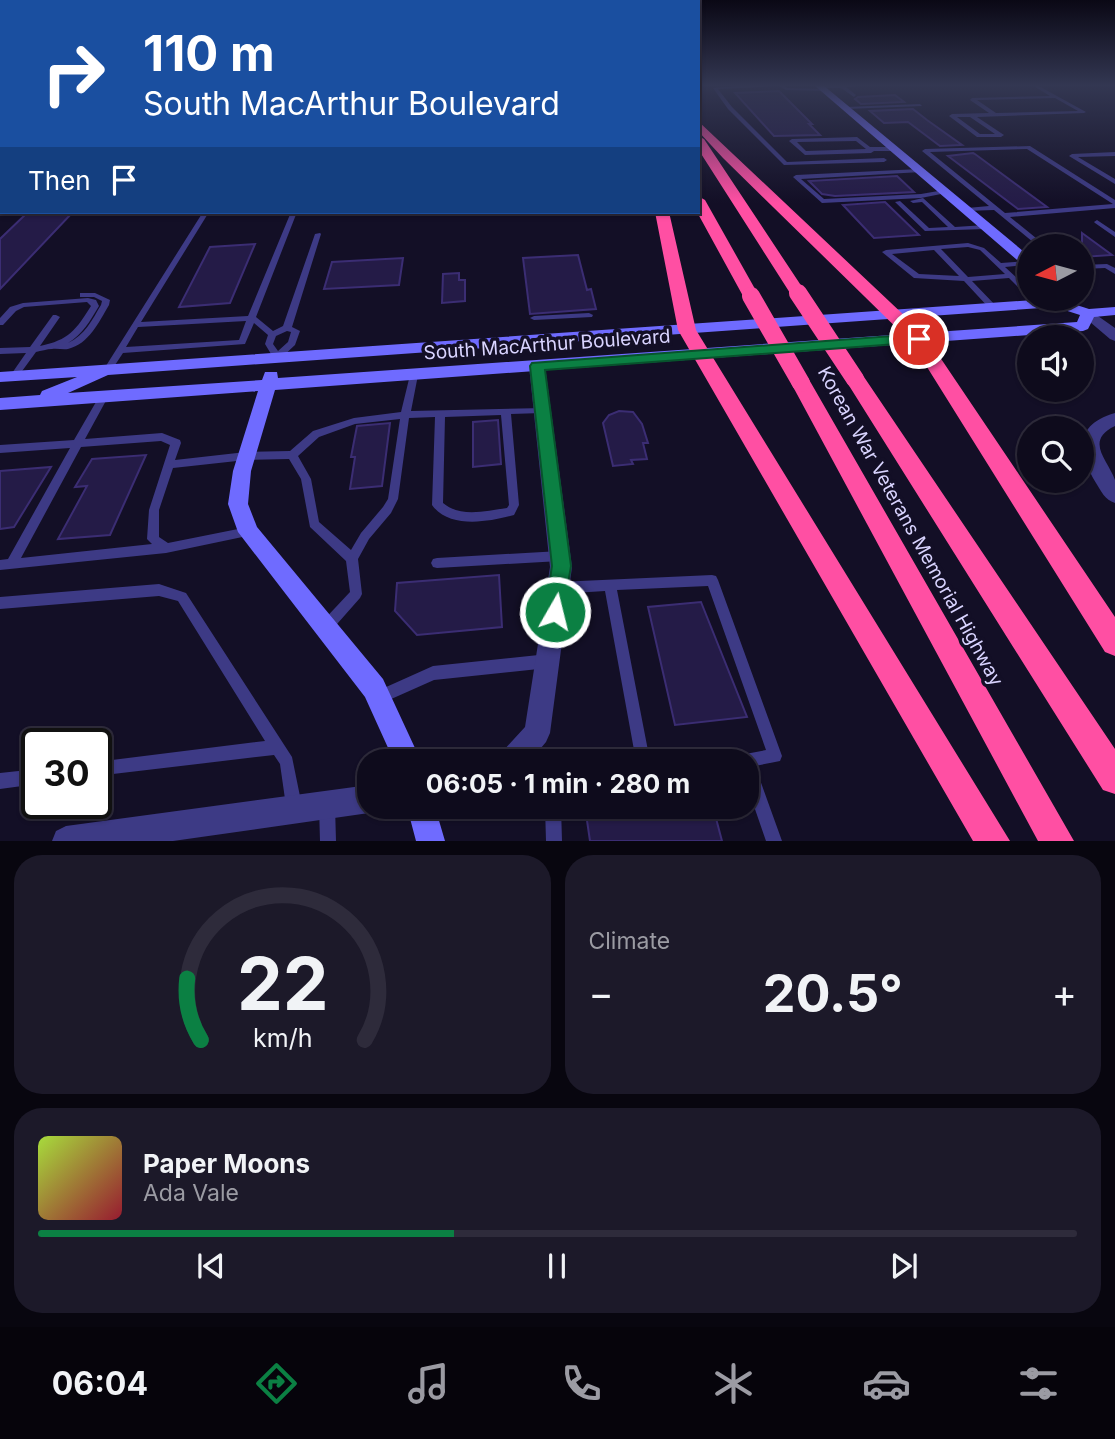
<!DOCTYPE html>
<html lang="en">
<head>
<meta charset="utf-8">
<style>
  body { margin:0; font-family:Inter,sans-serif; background:#1c1929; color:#f1f3f6; height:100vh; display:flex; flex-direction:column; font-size:26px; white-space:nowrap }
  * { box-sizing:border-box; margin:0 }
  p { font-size:23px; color:#9b9ba3 }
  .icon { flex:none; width:38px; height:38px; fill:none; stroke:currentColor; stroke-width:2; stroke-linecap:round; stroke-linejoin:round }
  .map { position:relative; height:841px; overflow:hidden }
  .sheet { display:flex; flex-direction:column; gap:14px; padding:14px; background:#08060f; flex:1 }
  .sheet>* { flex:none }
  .banner { position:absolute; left:0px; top:0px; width:700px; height:214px; box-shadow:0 2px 5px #0004,0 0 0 2px #2e2b3b; background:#1a4fa0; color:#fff; overflow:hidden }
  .needle { width:46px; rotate:264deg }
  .fabs { position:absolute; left:1017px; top:234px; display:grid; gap:14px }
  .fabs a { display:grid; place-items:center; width:77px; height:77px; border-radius:50%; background:#0e0b1c; box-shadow:0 2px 5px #0004,0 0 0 2px #2e2b3b; font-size:35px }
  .speed { position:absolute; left:21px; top:728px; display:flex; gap:14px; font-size:35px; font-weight:700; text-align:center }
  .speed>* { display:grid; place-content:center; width:91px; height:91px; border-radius:50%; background:#0e0b1c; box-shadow:0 2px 5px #0004,0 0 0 2px #2e2b3b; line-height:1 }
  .speed .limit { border:4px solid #111; border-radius:10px; background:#fff; color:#111 }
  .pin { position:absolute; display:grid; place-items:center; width:60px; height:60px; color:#fff; margin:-30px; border:4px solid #fff; border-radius:50%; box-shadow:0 2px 7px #0007 }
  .me { position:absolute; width:77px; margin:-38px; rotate:8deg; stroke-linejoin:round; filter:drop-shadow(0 0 5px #0008) }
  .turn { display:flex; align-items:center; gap:24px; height:147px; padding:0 28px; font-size:32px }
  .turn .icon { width:91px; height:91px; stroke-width:2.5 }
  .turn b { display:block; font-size:49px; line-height:60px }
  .then { display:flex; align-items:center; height:66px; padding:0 28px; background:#0003; gap:14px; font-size:26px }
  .big { font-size:52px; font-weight:700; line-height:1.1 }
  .sheet .tile { flex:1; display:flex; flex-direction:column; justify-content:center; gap:10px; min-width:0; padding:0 24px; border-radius:28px; background:#1c1929 }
  .sheet .dial { align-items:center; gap:0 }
  .dial svg { height:182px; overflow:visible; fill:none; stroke:#2e2b3b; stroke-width:7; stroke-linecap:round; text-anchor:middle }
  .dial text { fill:#f1f3f6; stroke:none }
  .song { display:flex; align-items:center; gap:21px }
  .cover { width:84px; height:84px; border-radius:10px; background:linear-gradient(135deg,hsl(80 70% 55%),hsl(350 70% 35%)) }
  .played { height:7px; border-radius:4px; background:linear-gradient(90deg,#0b8043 40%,#2e2b3b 40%) }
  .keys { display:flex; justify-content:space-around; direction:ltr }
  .heat { display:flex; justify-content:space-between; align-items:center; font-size:38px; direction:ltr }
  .sheet .tiles { flex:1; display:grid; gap:14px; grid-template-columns:1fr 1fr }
  .tile:last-child { grid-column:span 2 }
  .trip { position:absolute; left:357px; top:749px; width:402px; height:70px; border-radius:28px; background:#0e0b1c; box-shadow:0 2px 5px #0004,0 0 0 2px #2e2b3b; font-weight:700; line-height:70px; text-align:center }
  .tabs { display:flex; height:112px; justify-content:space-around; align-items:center; background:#06040b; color:#9b9ba3 }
  .tabs .icon { width:49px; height:49px }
  .tabs .selected { color:#0b8043 }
  .tabs b { font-size:32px; color:#f1f3f6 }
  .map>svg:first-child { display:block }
  .building { fill:#241b47; stroke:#3b2d73; stroke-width:2 }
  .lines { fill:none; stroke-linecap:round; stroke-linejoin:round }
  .lane { fill:#3d3a85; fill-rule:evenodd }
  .street { fill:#3d3a85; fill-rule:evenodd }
  .secondary { fill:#6f6bff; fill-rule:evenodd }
  .primary { fill:#c25bff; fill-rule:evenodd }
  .highway { fill:#ff4fa3; fill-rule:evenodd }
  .highway-bridge { stroke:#ff4fa3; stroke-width:18 }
  .route { fill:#0b8043; stroke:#07532c; stroke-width:2 }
  .labels { text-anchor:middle; stroke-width:7; stroke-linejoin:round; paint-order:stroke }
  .street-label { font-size:19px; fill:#d9d4ff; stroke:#130f26 }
</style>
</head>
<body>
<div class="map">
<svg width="1115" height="841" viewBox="0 0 1115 841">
  <rect width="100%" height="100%" fill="#130f26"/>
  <path class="building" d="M 779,91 L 812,124 L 809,124 L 820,135 L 774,136 L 735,93 Z
    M 895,95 L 904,102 L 861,104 L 855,99 L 858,97 Z
    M 913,109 L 927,120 L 962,145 L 940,146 L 908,122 L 884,123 L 870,111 Z
    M 973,153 L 975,154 L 1047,207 L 1018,209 L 948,156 Z
    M 897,176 L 914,192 L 835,196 L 822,194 L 809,181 Z
    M 885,202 L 919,235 L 874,238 L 843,205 Z
    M 28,212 L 73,212 L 0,289 L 0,239 Z
    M 1082,233 L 1112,255 L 1082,257 Z
    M 255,244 L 230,303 L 179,307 L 210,247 Z
    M 578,255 L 587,290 L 591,289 L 596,309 L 530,314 L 523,258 Z
    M 403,258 L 399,285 L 324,289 L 332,262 Z
    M 459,273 L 459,280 L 465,280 L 465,301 L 442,303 L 443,274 Z
    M 619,411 L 633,412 L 642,424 L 648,443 L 643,443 L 647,459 L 631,460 L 633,464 L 613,466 L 603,423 L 609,415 Z
    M 498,420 L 501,464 L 473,467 L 473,422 Z
    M 390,423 L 382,486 L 350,489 L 355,457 L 351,457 L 357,426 Z
    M 146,455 L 110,535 L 58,539 L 87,486 L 75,487 L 92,459 Z
    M 51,467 L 14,527 L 0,529 L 0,471 Z
    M 499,575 L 502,627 L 417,635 L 395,611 L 397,583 Z
    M 701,602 L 747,717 L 675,725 L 648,607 Z
    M 585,807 L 713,807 L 722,841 L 590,841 Z"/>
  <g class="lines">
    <path class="lane" d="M 753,85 L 783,85 L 787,88 L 825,89 L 827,90 L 825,91 L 786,90 L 779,86 L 718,89 L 732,107 L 787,162 L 884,158 L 887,160 L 884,162 L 784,165 L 728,109 L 713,88 Z
      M 838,85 L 878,85 L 846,87 L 856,95 L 854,97 L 841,88 L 821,88 L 819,87 Z
      M 1032,85 L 1037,85 L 1086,112 L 1084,113 L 977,117 L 1004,135 L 1001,137 L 977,137 L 949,116 L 952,114 L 989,113 L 970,100 L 972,98 L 1050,96 ZM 1055,98 L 1078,111 L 996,113 L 977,100 ZM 957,117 L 970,117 L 995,134 L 980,134 Z
      M 920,104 L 922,106 L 846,109 L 844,108 L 846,107 Z
      M 0,107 L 2,107 L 2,109 L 0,109 Z
      M 857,137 L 870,147 L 894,147 L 897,149 L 894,151 L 874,151 L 871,153 L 805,155 L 789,141 L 792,139 ZM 856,141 L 866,149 L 806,151 L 797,142 Z
      M 1030,146 L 1115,200 L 1115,208 L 1010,217 L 1047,247 L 1039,247 L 994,210 L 965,211 L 964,210 L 967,208 L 989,206 L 922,151 L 925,149 ZM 1027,149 L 1113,204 L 1005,213 L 930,152 Z
      M 1115,152 L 1115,156 L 1078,157 L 1115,179 L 1115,184 L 1069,156 L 1072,154 Z
      M 919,169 L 922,171 L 921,172 L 801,179 L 824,199 L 921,194 L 944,190 L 946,191 L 946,193 L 921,198 L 822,203 L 793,177 L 796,175 Z
      M 923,198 L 955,227 L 985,225 L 988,227 L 985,229 L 925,231 L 895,202 L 900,201 L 929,228 L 948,227 L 922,202 L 913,203 L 910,201 Z
      M 203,212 L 209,212 L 141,322 L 248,316 L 291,212 L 297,212 L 256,317 L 273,331 L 283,326 L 315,234 L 320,233 L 321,234 L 292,327 L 300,331 L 295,345 L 280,359 L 274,359 L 265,344 L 268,335 L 254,323 L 245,344 L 123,353 L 111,371 L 105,371 L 104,369 ZM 246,321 L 239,340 L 126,347 L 138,327 ZM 287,331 L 291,332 L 288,342 L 278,351 L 273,344 L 276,336 Z
      M 1097,220 L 1115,232 L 1115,237 L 1095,223 L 1094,222 Z
      M 968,243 L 984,248 L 1001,263 L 1029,261 L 1028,265 L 1005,267 L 1029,289 L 1029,295 L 1026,295 L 1009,278 L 972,281 L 997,307 L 993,309 L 990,309 L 964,281 L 914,278 L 882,252 L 886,250 ZM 968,247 L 980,250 L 1005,274 L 968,277 L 941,249 ZM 934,250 L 959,276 L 919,274 L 892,254 Z
      M 1107,264 L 1115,268 L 1115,274 L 1105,268 L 1082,269 L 1082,265 Z
      M 80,293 L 95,293 L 110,300 L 109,305 C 99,322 89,344 68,349 C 63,350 57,348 52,349 C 47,349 41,351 36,352 L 17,378 L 11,378 L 10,376 L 26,353 L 0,354 L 0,348 L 30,347 L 53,315 L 56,315 L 60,317 L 40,346 C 69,340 76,330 91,306 L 87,302 L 24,307 L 16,311 L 3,325 L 0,325 L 0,318 L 10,307 L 23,303 L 88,298 L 96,300 L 99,306 C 90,321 83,334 68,343 C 85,335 92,320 101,305 L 102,301 L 94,297 L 80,297 Z
      M 589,313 L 593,315 L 592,317 L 534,320 L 530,318 L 534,316 Z
      M 414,372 L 418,375 L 411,411 L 545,408 L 547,410 L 542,413 L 511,414 L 519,505 L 514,515 C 489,522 449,529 432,505 L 435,417 L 409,418 L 398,499 L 391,513 L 369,539 L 358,559 L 362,594 L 360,598 L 330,632 L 325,634 L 320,632 L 319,628 L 320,624 L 350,592 L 346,561 L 310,527 L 301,479 L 289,459 L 246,460 L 173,468 L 159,510 L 159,537 L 168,543 L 248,527 L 252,529 L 254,532 L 252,535 L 166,553 L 0,570 L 0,560 L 8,559 L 70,448 L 0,453 L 0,445 L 74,440 L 100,395 L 106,395 L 108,397 L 85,439 L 162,433 L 180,440 L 181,443 L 175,460 L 246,452 L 290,451 L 313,431 L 354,418 L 401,412 L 410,375 ZM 501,415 L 509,505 L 507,508 C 485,511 461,518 443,503 L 445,417 ZM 400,419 L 388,499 L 383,507 L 361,533 L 351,550 L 319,522 L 311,479 L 298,456 L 319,437 L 355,424 ZM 161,441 L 170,445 L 149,510 L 147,539 L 152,544 L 21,558 L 81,447 Z
      M 560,551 L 564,552 L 566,556 L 564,560 L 560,561 L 437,568 L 433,567 L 431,563 L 433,559 L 437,558 Z
      M 712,575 L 716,576 L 718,580 L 782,756 L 780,761 L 755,766 L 782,841 L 766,841 L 747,786 L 747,761 L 733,761 L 735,756 L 766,750 L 708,586 L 617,590 L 650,761 L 636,761 L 605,591 L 558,594 L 554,592 L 552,588 L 554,584 L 558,582 Z
      M 159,584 L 186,593 L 292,757 L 302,806 L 299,811 L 294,814 L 289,811 L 286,806 L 280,764 L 274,755 L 96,776 L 96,762 L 265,741 L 178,601 L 159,596 L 0,609 L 0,597 Z
      M 548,654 L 553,656 L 555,661 L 553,666 L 548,668 L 434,680 L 380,704 L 375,702 L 373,697 L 375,692 L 433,666 Z
      M 37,769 L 37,784 L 0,789 L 0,773 Z
      M 327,798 L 332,801 L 335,806 L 336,841 L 320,841 L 319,806 L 322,801 Z
      M 545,807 L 561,807 L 562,841 L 546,841 Z"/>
    <path class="street" d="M 0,111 L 2,111 L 2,117 L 0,117 Z
      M 1088,309 L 1115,328 L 1115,341 L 1110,339 L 1083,316 L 1081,313 L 1083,310 Z
      M 537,361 L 545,366 L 572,567 L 550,733 L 546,742 L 530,761 L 500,761 L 503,751 L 525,727 L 550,567 L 529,366 Z
      M 1115,413 L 1115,426 C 1084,441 1108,460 1115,480 C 1115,486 1115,496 1115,503 C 1105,500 1101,491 1096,483 C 1077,452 1074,425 1115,413 Z
      M 369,785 L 369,807 L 380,807 L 369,813 L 173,841 L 52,841 L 56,831 L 66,826 Z"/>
    <path class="secondary" d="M 814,85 L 823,85 L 1029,256 L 1029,267 L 1024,266 Z
      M 1048,299 L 1058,299 L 1089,309 L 1115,307 L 1115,315 L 1094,317 L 1088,329 L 1083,331 L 275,390 L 251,471 L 248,504 L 257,527 L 383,679 L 421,761 L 394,761 L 365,697 L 238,532 L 228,504 L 233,471 L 258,391 L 0,410 L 0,398 L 40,395 L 42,391 L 77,377 L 0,382 L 0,372 ZM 1055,307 L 1080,315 L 1077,322 L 278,378 L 277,372 L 265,372 L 262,380 L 68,393 L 108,375 Z
      M 407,807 L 435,807 L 445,841 L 416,841 Z"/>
    <path class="primary" d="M 2,132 L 2,139 L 0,140 L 0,133 Z
      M 0,170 L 2,170 L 0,177 Z"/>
    <path class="highway" d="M 698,121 L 925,335 L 1115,617 L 1115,656 L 1105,652 L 912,343 L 723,158 L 698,131 Z
      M 698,136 L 704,139 L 806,293 L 804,297 L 798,298 L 790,293 L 698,149 Z
      M 698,196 L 705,200 L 759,296 L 757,300 L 745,300 L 743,296 L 697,212 Z
      M 655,212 L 669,212 L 696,330 L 1010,841 L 973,841 L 678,330 Z
      M 855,372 L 862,374 L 1115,749 L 1115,794 L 1103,790 L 848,384 L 845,379 L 848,374 Z
      M 801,376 L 808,378 L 811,383 L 1074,841 L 1038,841 L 791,383 L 794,378 Z"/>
    <path class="highway-bridge" d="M 798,293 L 855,379
      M 751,296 L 801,383"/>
  </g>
  <linearGradient id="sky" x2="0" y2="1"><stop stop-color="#0a0815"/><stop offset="0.42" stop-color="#333752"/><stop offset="1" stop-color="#333752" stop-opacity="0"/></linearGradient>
  <rect width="1115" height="203" fill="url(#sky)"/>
  <path class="route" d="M 919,334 L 924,336 L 924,342 L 545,370 L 571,566 L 562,619 L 555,622 L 548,619 L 545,612 L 552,566 L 530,366 L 532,363 Z"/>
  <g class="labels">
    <g class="street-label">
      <text transform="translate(547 344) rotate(-4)" y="7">South MacArthur Boulevard</text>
      <text transform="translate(911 526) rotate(61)" y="7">Korean War Veterans Memorial Highway</text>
    </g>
  </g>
</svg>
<div class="fabs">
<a><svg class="needle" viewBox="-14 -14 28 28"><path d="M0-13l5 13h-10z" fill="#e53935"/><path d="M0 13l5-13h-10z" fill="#9b9ba3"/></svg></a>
<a><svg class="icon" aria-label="sound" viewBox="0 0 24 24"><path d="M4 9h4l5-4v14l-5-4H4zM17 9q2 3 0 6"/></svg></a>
<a><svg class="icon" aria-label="search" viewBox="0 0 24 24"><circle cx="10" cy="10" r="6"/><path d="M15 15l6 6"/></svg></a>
</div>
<div class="speed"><div class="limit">30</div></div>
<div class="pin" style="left:919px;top:339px;background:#d93025"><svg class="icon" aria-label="arrive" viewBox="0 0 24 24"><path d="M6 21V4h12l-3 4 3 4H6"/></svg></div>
<svg class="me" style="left:555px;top:612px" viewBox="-20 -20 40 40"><circle r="17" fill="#0b8043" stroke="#fff" stroke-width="3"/><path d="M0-11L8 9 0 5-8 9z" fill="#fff"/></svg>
<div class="trip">06:05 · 1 min · 280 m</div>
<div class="banner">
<div class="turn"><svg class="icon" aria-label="right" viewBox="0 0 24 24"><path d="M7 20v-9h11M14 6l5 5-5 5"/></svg><div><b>110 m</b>South MacArthur Boulevard</div></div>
<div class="then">Then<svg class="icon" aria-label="arrive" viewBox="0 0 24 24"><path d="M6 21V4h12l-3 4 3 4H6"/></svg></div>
</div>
</div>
<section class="sheet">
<div class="tiles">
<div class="tile dial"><svg viewBox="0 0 100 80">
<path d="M14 69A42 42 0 1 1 86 69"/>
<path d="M14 69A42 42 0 0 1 8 42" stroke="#0b8043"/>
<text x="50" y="56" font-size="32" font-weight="700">22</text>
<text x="50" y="72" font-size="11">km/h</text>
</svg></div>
<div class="tile"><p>Climate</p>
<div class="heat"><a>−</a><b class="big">20.5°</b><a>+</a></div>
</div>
<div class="tile">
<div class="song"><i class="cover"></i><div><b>Paper Moons</b><p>Ada Vale</p></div></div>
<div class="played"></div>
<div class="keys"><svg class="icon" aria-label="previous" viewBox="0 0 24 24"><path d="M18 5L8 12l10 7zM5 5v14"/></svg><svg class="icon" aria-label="pause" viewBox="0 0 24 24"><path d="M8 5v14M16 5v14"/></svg><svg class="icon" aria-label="next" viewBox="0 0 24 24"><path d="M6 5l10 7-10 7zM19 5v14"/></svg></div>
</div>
</div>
</section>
<nav class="tabs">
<b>06:04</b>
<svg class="icon selected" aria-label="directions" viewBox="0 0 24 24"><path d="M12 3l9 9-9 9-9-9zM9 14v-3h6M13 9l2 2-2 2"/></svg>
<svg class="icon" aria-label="music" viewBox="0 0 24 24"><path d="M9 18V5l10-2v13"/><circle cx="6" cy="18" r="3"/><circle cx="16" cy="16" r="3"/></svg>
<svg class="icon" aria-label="phone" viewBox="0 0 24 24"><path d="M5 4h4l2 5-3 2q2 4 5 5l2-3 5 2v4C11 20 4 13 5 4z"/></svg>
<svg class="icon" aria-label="climate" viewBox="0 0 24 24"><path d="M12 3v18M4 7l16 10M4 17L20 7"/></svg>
<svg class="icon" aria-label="car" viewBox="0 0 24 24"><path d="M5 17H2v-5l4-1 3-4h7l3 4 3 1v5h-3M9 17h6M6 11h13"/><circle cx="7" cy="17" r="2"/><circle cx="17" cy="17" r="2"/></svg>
<svg class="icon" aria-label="filters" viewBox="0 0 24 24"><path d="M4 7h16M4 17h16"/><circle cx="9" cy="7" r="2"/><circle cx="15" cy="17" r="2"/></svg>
</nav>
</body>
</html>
